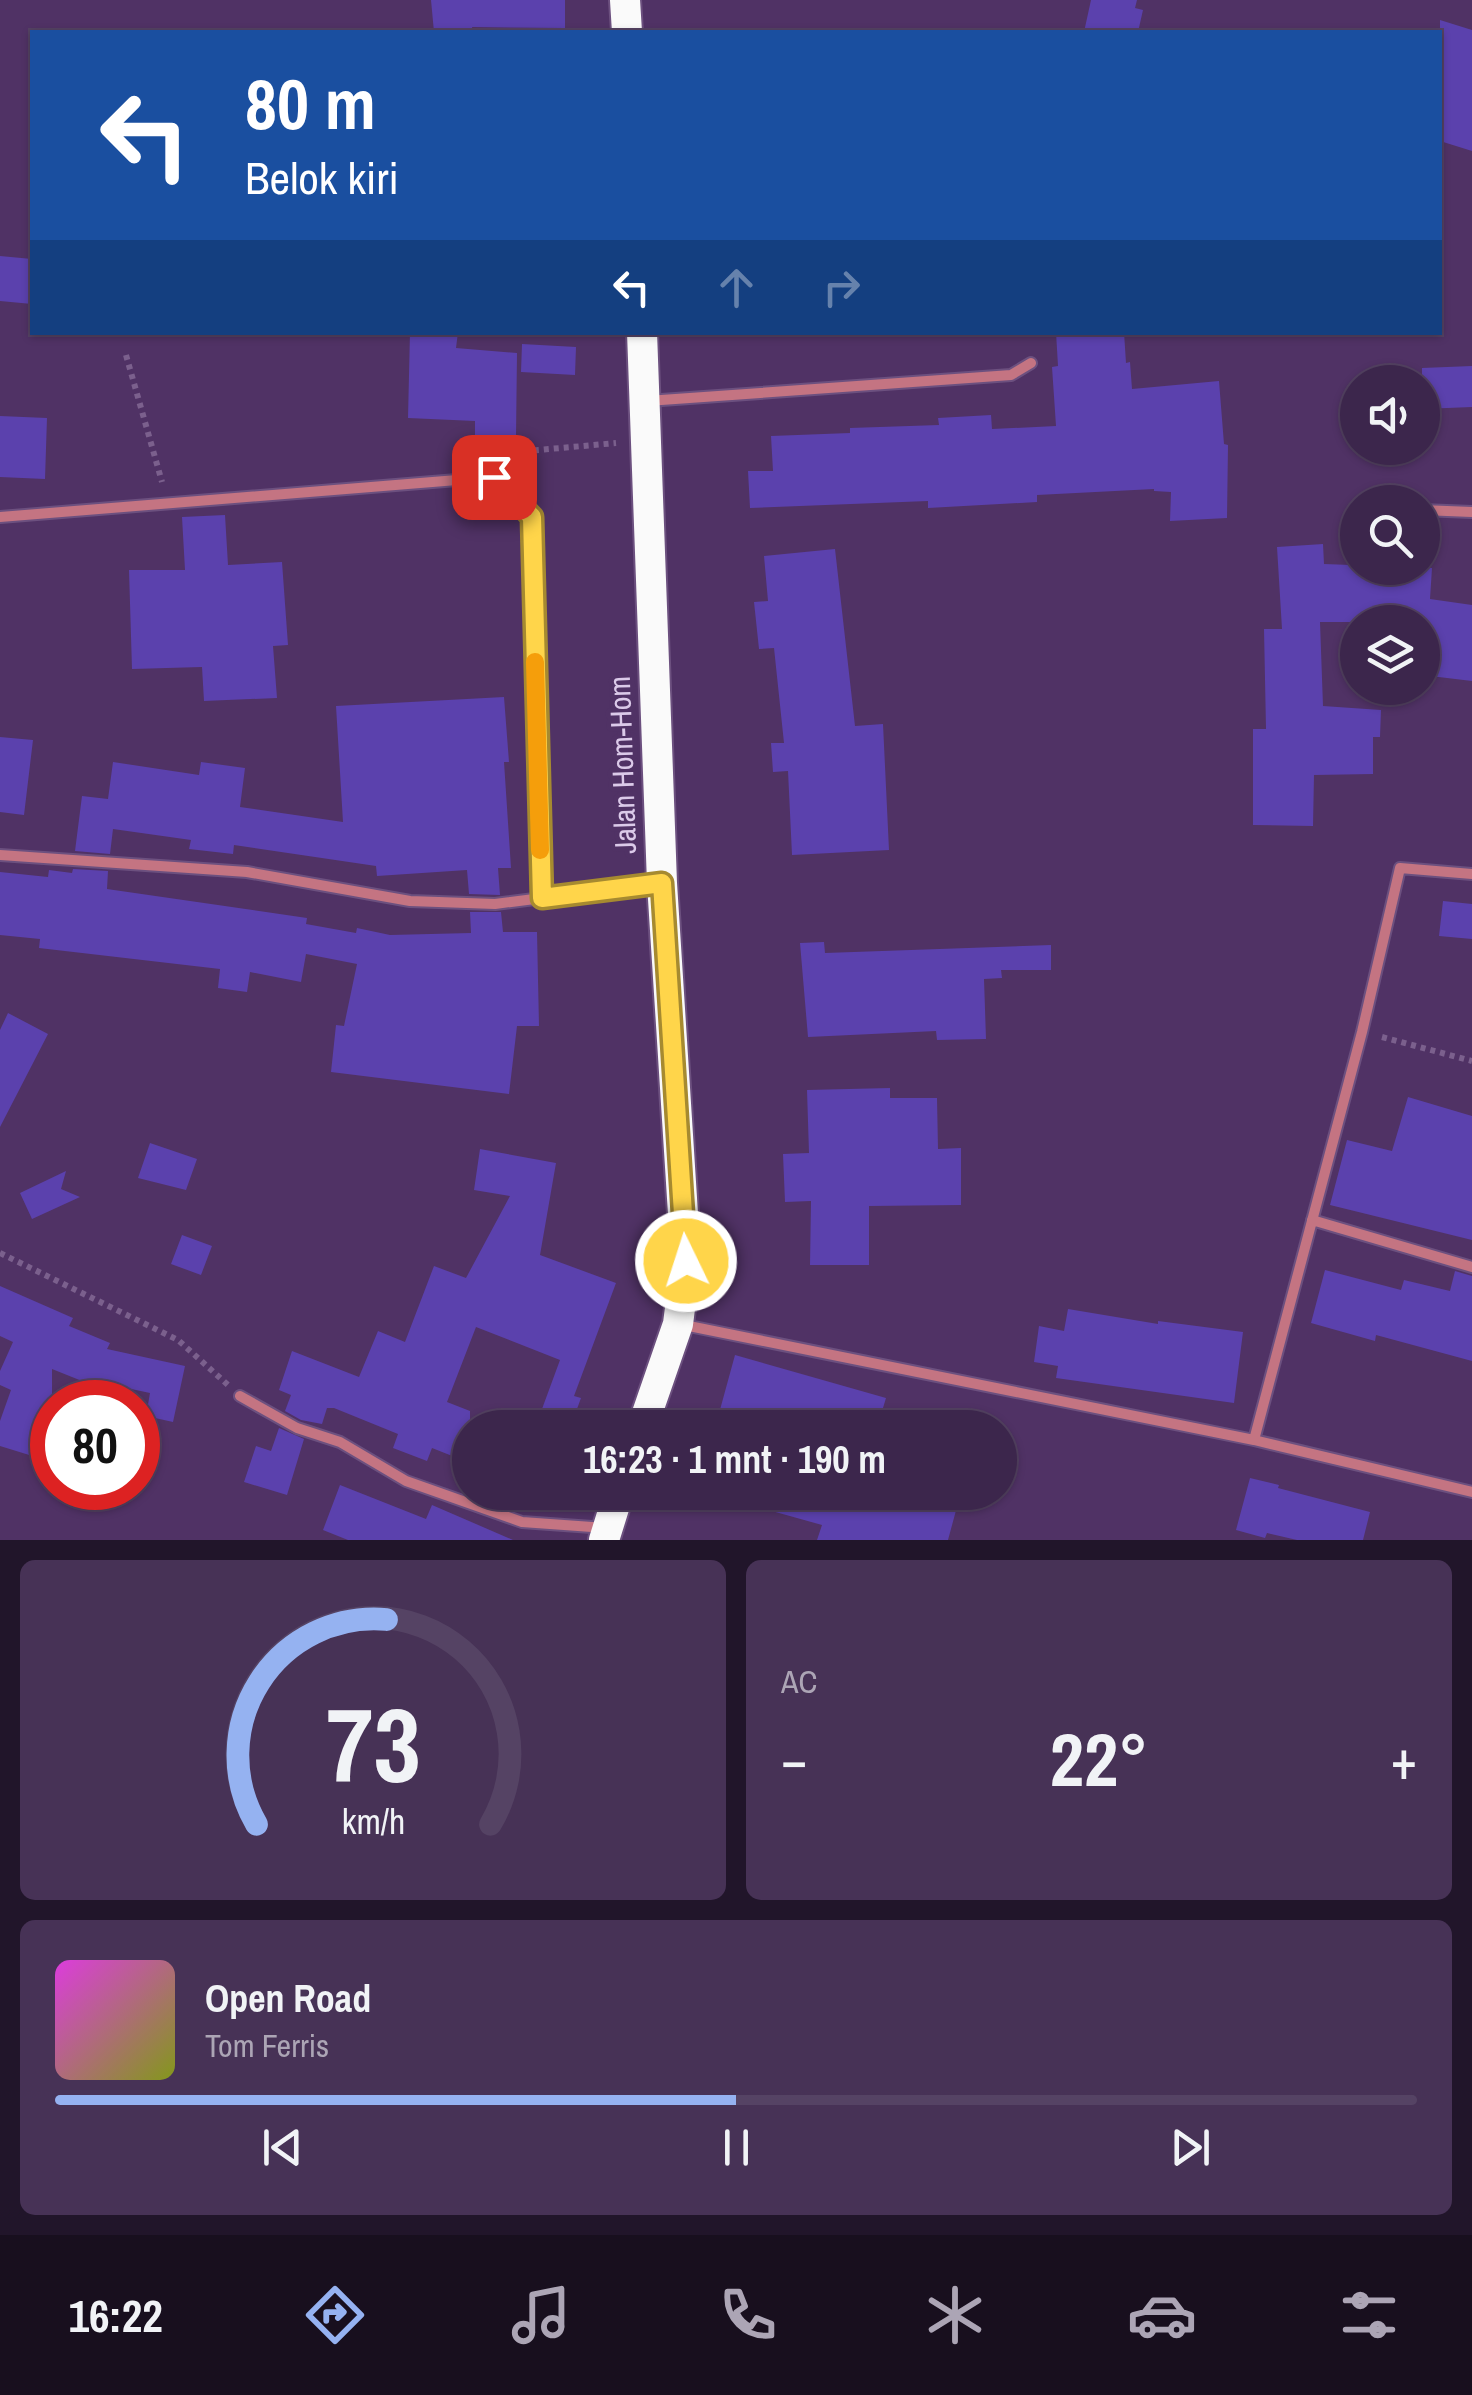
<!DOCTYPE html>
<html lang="id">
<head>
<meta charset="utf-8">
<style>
  body { margin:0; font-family:"Archivo Narrow",sans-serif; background:#473256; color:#f1f3f6; height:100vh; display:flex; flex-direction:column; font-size:38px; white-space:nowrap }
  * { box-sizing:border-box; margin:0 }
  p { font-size:32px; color:#aca5b5 }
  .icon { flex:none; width:55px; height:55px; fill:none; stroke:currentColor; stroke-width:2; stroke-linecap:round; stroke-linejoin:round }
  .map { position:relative; height:1540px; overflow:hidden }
  .details { display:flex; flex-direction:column; gap:20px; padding:20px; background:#21152a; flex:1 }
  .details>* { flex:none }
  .banner { position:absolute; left:30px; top:30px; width:1412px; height:305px; border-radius:0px; box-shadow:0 2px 8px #0004,0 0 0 2px #554364; background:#1a4fa0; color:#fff; overflow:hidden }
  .tools { position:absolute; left:1340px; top:365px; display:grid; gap:20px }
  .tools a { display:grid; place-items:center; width:100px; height:100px; border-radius:50%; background:#3c264c; box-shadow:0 2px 8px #0004,0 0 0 2px #554364; font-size:50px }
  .speed { position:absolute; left:30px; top:1380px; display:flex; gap:20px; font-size:50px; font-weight:700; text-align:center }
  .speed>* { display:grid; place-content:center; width:130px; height:130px; border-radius:50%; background:#3c264c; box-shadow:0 2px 8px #0004,0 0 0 2px #554364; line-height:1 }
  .speed .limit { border:15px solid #d22; background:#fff; color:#111 }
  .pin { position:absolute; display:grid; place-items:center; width:85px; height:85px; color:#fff; margin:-42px; border-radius:20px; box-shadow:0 5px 15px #0006 }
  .me { position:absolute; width:110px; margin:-55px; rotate:356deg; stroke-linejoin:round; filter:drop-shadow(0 0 8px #0008) }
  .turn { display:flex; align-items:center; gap:35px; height:210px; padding:0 50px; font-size:45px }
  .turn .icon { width:130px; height:130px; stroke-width:2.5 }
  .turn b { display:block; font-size:70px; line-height:85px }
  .lanes { display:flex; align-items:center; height:95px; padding:0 50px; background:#0003; justify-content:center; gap:50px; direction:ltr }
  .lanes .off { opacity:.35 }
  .big { font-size:75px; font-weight:700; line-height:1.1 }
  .details .tile { flex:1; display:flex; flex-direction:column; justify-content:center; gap:15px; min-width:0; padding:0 35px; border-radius:15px; background:#473256 }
  .details .dial { align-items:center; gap:0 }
  .dial svg { height:260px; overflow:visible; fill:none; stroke:#554364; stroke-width:7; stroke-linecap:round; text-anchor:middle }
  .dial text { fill:#f1f3f6; stroke:none }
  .song { display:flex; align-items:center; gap:30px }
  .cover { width:120px; height:120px; border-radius:15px; background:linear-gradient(135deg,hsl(300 70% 55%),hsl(70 70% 35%)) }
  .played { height:10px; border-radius:5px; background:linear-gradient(90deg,#95b2f1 50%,#554364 50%) }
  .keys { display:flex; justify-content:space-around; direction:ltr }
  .heat { display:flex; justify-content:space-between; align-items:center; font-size:55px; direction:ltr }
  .details .tiles { flex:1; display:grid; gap:20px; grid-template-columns:1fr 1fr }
  .tile:last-child { grid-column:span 2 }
  .trip { position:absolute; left:452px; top:1410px; width:565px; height:100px; border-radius:50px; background:#3c264c; box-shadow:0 2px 8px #0004,0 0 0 2px #554364; font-weight:700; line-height:100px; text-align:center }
  .tab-bar { display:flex; height:160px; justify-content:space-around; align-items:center; background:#180f1e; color:#aca5b5 }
  .tab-bar .icon { width:70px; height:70px }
  .tab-bar .selected { color:#95b2f1 }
  .tab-bar b { font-size:45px; color:#f1f3f6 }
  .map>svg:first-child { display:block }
  .building { fill:#5b41ad }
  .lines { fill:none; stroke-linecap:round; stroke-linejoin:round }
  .street-casing { stroke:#6c507f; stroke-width:14 }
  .highway-casing { stroke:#6c507f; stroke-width:34 }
  .path { stroke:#7b608d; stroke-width:6; stroke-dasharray:5 5; stroke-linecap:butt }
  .street { stroke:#c47482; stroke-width:10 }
  .highway { stroke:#fafafa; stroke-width:30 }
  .route-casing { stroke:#a68a30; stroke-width:25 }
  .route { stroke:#ffd54a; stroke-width:18 }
  .slow { stroke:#f59e0b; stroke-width:18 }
  .labels { text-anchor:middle; stroke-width:10; stroke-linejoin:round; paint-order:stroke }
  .street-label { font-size:30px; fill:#dbcae9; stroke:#503265 }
</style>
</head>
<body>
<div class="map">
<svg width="1472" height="1540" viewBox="0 0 1472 1540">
  <rect width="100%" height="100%" fill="#503265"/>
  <path class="building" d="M 431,0 L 565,0 L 565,28 L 472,27 L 473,32 L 434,32 Z
    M 1091,0 L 1137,0 L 1135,8 L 1143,10 L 1138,32 L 1084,32 Z
    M 1440,20 L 1472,30 L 1472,151 L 1440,141 Z
    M 0,256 L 32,259 L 32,304 L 0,301 Z
    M 410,332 L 458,332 L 456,348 L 517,353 L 516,437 L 475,436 L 475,421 L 408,418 Z
    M 1056,332 L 1124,332 L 1126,363 L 1130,362 L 1132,389 L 1219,381 L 1224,444 L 1228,445 L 1227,518 L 1170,521 L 1171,492 L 1154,491 L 1154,489 L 1037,495 L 1037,502 L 928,508 L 928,501 L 750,508 L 748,471 L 773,471 L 771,436 L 850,433 L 850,428 L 939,425 L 938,418 L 991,415 L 992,429 L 1056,426 L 1052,367 L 1058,366 Z
    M 522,344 L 576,347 L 575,375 L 521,372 Z
    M 1472,366 L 1472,407 L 1422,409 L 1422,368 Z
    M 0,416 L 47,418 L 45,479 L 0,477 Z
    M 225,515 L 228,565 L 282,562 L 288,645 L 273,646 L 277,698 L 204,701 L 202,667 L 132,669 L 129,570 L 185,570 L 182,517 Z
    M 1323,544 L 1324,564 L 1432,568 L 1430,599 L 1472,605 L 1472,681 L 1422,675 L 1422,622 L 1320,622 L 1323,706 L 1381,710 L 1380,737 L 1373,737 L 1373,774 L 1314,775 L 1313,826 L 1253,825 L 1253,729 L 1266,729 L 1264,629 L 1282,629 L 1277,547 Z
    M 835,549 L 855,726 L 883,724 L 889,850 L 792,855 L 788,771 L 773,772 L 771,743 L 784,743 L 774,648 L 759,649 L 754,602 L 768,601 L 764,556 Z
    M 504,697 L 509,762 L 504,762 L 511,868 L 498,868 L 500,895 L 469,894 L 467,870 L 377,876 L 376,866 L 234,845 L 233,854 L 189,849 L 191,840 L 113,829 L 110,854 L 75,851 L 82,796 L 108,799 L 113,762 L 199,775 L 201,762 L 245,768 L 240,807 L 343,822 L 336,706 Z
    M 0,737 L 33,740 L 24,815 L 0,812 Z
    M 73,869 L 108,871 L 107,889 L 307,918 L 306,924 L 356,933 L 357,928 L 390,935 L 471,933 L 470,912 L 501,912 L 503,932 L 537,932 L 539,1026 L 517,1026 L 509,1094 L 331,1072 L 336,1025 L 344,1026 L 357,964 L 306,954 L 301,982 L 250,972 L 247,992 L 218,988 L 220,969 L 39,948 L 40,939 L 0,935 L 0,872 L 48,877 L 49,870 L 72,873 Z
    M 1443,901 L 1472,904 L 1472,939 L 1439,936 Z
    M 824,942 L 825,953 L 1051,945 L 1051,970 L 1001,970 L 1002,978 L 984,979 L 986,1039 L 937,1040 L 936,1031 L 808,1037 L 800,943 Z
    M 8,1013 L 48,1034 L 0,1127 L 0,1030 Z
    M 890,1088 L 890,1098 L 937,1098 L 938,1149 L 961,1148 L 961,1205 L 869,1206 L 869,1265 L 810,1265 L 811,1201 L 785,1202 L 783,1154 L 809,1153 L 807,1090 Z
    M 1408,1097 L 1472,1116 L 1472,1240 L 1330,1205 L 1347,1140 L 1392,1151 Z
    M 150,1143 L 197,1159 L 186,1190 L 138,1178 Z
    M 480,1149 L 556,1163 L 540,1255 L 616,1283 L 574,1396 L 581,1398 L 570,1428 L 535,1428 L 560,1360 L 476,1327 L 447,1402 L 470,1411 L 470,1463 L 432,1448 L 427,1461 L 393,1448 L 398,1434 L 334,1408 L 327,1408 L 322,1424 L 301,1420 L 285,1411 L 291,1395 L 279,1390 L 292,1351 L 359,1377 L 378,1331 L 405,1342 L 434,1266 L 466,1278 L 510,1196 L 474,1190 Z
    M 66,1171 L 61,1189 L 80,1197 L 32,1219 L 20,1193 Z
    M 182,1235 L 212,1246 L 201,1275 L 171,1264 Z
    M 1325,1270 L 1401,1290 L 1404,1280 L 1450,1291 L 1455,1271 L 1472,1276 L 1472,1361 L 1376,1335 L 1375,1341 L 1311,1323 Z
    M 0,1286 L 73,1318 L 69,1326 L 110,1343 L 107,1349 L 185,1366 L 173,1422 L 146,1416 L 150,1393 L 94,1381 L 92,1385 L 52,1369 L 52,1462 L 0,1446 L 0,1421 L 11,1390 L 0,1385 L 0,1371 L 13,1342 L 0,1336 Z
    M 1068,1309 L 1158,1324 L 1158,1321 L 1243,1332 L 1234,1403 L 1056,1378 L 1058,1366 L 1034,1362 L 1039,1326 L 1064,1331 Z
    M 735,1355 L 886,1398 L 877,1428 L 715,1428 Z
    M 279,1428 L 304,1439 L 287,1495 L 244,1482 L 256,1446 L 271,1451 Z
    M 1250,1478 L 1279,1485 L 1278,1488 L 1370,1512 L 1363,1540 L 1297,1540 L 1267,1533 L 1265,1538 L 1236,1530 Z
    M 340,1485 L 426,1519 L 432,1505 L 513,1540 L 348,1540 L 323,1530 Z
    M 734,1492 L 961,1492 L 948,1540 L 817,1540 L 822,1525 L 733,1500 Z"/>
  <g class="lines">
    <g class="street-casing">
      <path id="street" d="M 647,401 L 1011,375 L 1031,363
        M 1422,510 L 1472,512
        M 0,517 L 494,477 L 531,517 L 542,899
        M 0,855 L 247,872 L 410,901 L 495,904 L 659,883
        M 1312,1220 L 1472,1267
        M 684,1325 L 1254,1440 L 1472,1492
        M 240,1396 L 297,1428 L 340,1442 L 406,1481 L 522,1522 L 606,1528
        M 1254,1440 L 1362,1032 L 1400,868 L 1472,874"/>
    </g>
    <g class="highway-casing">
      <path id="highway" d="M 625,0 L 627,32
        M 642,1428 L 678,1324 L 686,1261 L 662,883 L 642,332
        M 604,1540 L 619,1492"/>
    </g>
    <path class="path" d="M 126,355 L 162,482
      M 494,454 L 616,443
      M 1382,1037 L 1472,1061
      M 0,1253 L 178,1340 L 228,1385"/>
    <use href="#street" class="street"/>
    <use href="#highway" class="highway"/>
  </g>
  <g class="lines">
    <g class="route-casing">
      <path id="route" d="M 494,477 L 532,517 L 542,898 L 662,883 L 686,1261"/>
    </g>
    <use href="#route" class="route"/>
    <path class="slow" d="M 535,662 L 540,850"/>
  </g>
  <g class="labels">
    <g class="street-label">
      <text transform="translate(623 765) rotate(-92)" y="10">Jalan Hom-Hom</text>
    </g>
  </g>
</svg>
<div class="tools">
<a><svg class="icon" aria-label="sound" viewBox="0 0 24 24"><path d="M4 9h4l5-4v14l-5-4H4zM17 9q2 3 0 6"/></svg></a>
<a><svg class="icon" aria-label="search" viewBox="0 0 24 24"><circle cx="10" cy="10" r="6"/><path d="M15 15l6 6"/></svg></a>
<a><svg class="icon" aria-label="layers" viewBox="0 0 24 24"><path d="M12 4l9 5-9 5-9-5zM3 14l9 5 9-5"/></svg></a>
</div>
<div class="speed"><div class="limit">80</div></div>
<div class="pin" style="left:494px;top:477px;background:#d93025"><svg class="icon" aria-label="arrive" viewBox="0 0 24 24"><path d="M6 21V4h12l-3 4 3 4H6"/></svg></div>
<svg class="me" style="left:686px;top:1261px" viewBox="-20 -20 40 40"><circle r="17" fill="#ffd54a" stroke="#fff" stroke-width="3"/><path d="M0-11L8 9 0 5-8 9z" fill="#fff"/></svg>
<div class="trip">16:23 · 1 mnt · 190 m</div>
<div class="banner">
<div class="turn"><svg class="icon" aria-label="left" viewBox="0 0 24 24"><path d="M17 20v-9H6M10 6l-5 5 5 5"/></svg><div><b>80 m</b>Belok kiri</div></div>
<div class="lanes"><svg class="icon" aria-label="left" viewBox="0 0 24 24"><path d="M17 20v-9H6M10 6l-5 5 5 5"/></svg><svg class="icon off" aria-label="ahead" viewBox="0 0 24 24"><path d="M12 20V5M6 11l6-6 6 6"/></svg><svg class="icon off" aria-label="right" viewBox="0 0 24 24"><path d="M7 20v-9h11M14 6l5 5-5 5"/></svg></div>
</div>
</div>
<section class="details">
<div class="tiles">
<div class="tile dial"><svg viewBox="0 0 100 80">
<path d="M14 69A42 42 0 1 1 86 69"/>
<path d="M14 69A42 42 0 0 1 54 6" stroke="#95b2f1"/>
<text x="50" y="56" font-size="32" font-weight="700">73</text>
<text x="50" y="72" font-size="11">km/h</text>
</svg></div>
<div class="tile"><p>AC</p>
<div class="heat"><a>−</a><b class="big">22°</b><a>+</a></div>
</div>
<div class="tile">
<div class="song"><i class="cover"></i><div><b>Open Road</b><p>Tom Ferris</p></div></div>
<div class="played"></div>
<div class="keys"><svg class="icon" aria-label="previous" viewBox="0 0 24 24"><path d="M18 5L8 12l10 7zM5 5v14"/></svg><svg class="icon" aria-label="pause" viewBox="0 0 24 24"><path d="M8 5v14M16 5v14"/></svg><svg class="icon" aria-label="next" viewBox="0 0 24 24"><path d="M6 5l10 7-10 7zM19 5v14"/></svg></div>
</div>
</div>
</section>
<nav class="tab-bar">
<b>16:22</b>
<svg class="icon selected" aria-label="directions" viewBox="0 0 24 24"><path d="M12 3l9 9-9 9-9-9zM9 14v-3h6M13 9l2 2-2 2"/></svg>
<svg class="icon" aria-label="music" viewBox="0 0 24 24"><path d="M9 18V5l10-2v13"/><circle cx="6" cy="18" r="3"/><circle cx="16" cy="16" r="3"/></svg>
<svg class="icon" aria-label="phone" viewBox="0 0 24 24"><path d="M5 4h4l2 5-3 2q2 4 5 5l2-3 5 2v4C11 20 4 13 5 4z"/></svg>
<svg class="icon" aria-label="climate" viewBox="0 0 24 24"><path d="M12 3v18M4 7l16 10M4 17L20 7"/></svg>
<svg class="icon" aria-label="car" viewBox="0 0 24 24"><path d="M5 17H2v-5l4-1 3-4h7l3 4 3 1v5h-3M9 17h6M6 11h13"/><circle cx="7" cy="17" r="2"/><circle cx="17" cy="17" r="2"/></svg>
<svg class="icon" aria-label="filters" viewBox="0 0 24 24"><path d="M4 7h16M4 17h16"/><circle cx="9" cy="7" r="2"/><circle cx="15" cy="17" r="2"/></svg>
</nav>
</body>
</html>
